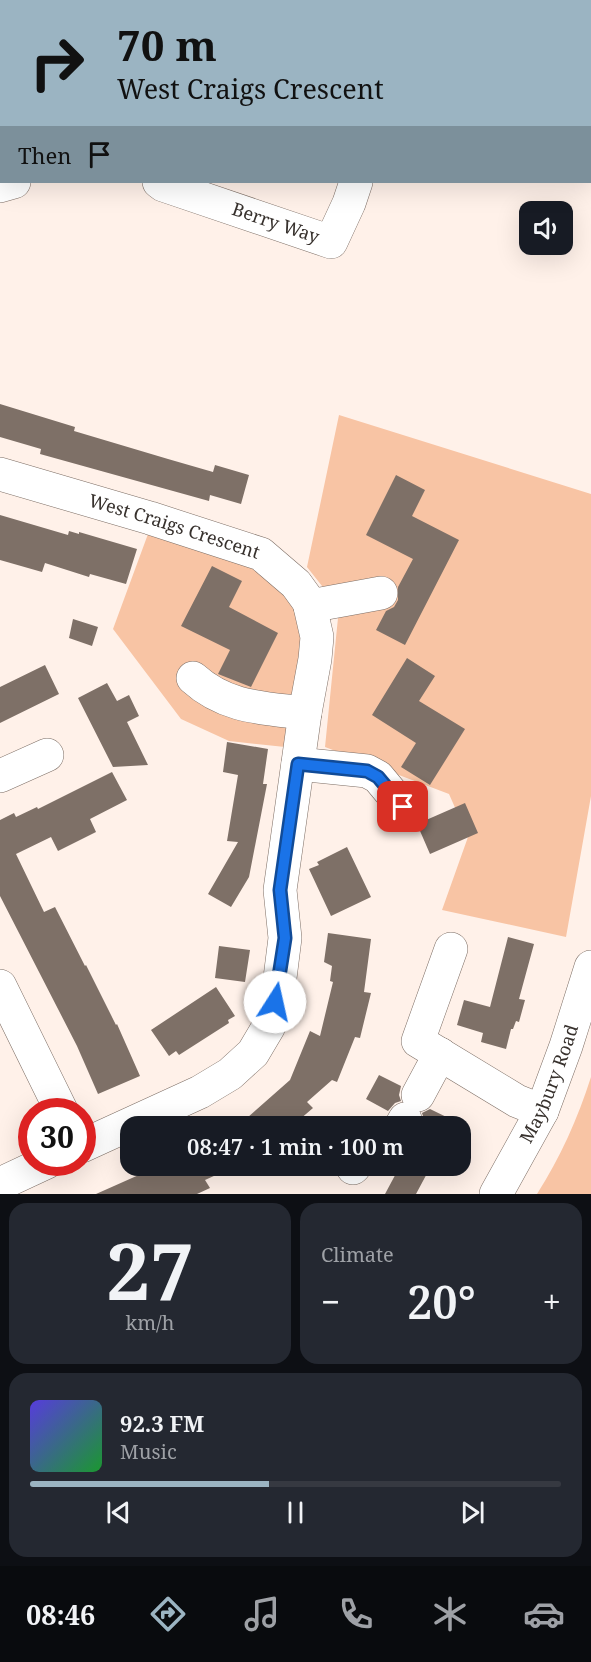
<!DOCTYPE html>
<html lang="en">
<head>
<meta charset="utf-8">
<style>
  body { margin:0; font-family:"Noto Serif",serif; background:#242831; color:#f1f3f6; height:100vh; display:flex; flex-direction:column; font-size:22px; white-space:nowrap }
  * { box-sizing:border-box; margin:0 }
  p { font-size:20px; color:#9ea1a6 }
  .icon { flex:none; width:33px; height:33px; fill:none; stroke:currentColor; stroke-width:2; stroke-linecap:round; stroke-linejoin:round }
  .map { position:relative; height:1194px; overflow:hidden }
  .panel { display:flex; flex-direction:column; gap:9px; padding:9px; background:#0d0f14; flex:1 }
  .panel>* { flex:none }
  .hud { position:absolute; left:0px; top:0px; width:591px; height:183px; box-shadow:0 6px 24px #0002; background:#9bb4c2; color:#111; overflow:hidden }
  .tools { position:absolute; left:519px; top:201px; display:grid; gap:12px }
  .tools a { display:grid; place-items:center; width:54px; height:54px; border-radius:12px; background:#171b24; box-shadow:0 6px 24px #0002; font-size:30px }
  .speed { position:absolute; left:18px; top:1098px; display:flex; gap:12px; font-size:30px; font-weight:700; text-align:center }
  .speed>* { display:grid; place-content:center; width:78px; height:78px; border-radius:50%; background:#171b24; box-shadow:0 6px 24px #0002; line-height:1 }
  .speed .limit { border:9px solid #d22; background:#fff; color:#111 }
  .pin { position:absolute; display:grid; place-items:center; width:51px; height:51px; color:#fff; margin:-26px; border-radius:12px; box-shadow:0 3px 9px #0006 }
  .me { position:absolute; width:66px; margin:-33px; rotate:10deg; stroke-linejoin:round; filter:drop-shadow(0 0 4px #0008) }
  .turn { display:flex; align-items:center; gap:21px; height:126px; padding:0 18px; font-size:27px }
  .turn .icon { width:78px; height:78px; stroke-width:2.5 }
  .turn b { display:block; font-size:42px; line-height:51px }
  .then { display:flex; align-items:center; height:57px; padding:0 18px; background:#0003; gap:12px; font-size:22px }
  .big { font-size:45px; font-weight:600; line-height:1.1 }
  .panel .tile { flex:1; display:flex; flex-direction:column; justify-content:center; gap:9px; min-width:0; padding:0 21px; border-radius:18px; background:#242831 }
  .panel .dial { align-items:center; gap:0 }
  .dial b { font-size:78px; line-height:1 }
  .song { display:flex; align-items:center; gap:18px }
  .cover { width:72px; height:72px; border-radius:9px; background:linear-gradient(135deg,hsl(250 70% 55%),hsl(130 70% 35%)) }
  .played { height:6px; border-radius:3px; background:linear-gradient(90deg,#9bb4c2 45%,#363941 45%) }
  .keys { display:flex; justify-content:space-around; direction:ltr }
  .heat { display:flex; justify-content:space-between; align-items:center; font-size:33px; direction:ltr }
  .panel .tiles { flex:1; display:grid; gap:9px; grid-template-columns:1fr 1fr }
  .tile:last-child { grid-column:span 2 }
  .trip { position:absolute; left:120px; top:1116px; width:351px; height:60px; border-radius:18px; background:#171b24; box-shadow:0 6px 24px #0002; font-weight:600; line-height:60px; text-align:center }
  .tabs { display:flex; height:96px; justify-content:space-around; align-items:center; background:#090b0e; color:#9ea1a6 }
  .tabs .icon { width:42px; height:42px }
  .tabs .active { color:#9bb4c2 }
  .tabs b { font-size:27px; color:#f1f3f6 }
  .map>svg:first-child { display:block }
  .green { fill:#f8c4a4 }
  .building { fill:#7e7067 }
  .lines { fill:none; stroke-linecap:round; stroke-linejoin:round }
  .minor-casing { stroke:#7d6e65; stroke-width:34 }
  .major-casing { stroke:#7d6e65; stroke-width:34 }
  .minor { stroke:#fff; stroke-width:33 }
  .major { stroke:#fff; stroke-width:33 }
  .route-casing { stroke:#114b97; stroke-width:15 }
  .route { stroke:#1a73e8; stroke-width:10 }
  .labels { text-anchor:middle; stroke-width:6; stroke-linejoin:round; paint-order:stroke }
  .street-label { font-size:18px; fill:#37312d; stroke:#fff }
</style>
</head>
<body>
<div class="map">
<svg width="591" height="1194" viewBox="0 0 591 1194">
  <rect width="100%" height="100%" fill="#fff1e9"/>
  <path class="green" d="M 0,0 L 211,0 L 2,2 L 0,78 Z
    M 339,415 L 591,494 L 591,796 L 566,937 L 442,910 L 468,837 L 449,794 L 325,747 L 338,618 L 326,591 L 307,567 Z
    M 148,534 L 255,568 L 276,582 L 291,602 L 303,628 L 285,747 L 229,741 L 181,719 L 113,629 Z
    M 591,1077 L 591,1194 L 537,1194 C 560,1158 578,1118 591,1077 Z"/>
  <path class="building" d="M 0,404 L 75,427 L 74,431 L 168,459 L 213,472 L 215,465 L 249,475 L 241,504 L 210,495 L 209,501 L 40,454 L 41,449 L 0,437 Z
    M 396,475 L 425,490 L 412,516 L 459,540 L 405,645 L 376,630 L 386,611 L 394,607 L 398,600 L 398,587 L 413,559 L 366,535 Z
    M 0,515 L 68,535 L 69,531 L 79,534 L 79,532 L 137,549 L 126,584 L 90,574 L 89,577 L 45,563 L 42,572 L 0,560 Z
    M 212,566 L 242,581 L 229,607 L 278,633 L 251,687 L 218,674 L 230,650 L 181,626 Z
    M 73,619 L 98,627 L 92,646 L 69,638 Z
    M 407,658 L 435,676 L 419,701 L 465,729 L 430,785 L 401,767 L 416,743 L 372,715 Z
    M 45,665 L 59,694 L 0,723 L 0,687 Z
    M 107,683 L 117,701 L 129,695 L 139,716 L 127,722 L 148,765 L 113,767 L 78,698 Z
    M 227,742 L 268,749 L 263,784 L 267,784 L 249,877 L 231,907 L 208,894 L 238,842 L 227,841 L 238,775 L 223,772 Z
    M 112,772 L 127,800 L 90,819 L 96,832 L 58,851 L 51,837 L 16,854 L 44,912 L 55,907 L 85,966 L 86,965 L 116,1025 L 117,1024 L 140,1076 L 98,1094 L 77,1046 L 0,896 L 0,820 L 14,813 L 16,817 L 37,807 L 38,809 Z
    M 465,803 L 478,833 L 430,854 L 417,824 Z
    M 347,847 L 371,897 L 331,916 L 309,869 L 319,865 L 317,862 Z
    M 328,933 L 371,939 L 364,992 L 371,993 L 360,1038 L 355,1037 L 337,1082 L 332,1080 L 307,1102 L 313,1108 L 292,1126 L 238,1126 L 290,1080 L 310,1031 L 320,1036 L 333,982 L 330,981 L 332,966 L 324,962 Z
    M 508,937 L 534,944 L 519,999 L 525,1000 L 519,1022 L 516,1021 L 513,1029 L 511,1029 L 506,1049 L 481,1042 L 483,1033 L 457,1025 L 464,1000 L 490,1007 Z
    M 219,946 L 250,950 L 245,982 L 215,978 Z
    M 216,987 L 235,1016 L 228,1020 L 229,1023 L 179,1055 L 176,1051 L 169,1056 L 151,1030 Z
    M 379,1075 L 401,1086 L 399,1095 L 401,1101 L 395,1103 L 388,1111 L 366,1099 Z
    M 430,1109 L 465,1126 L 422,1126 L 424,1119 L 422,1113 Z
    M 159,1166 L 236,1166 L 205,1180 L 210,1188 L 197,1194 L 96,1194 Z
    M 400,1166 L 431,1166 L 416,1194 L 385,1194 Z"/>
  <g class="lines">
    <g class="minor-casing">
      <g id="minor">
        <path d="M 319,0 L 319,2"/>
        <path id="s1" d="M 159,182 L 163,185 L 331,242 L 349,203 L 356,182"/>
        <path d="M 0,186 L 14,182"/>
        <path id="s2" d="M 0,474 L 150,518 L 261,554 L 296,584 L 309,602 L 317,637 L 315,659 L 305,713 L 280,890 L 285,938 L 280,978 L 269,1026 L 253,1053 L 230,1074 L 200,1092 L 82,1146"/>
        <path d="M 310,606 L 381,593"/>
        <path d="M 193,678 C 226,708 263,708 305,713"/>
        <path d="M 298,764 L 367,771 L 378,777 L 403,807"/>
        <path d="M 0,776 L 47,755"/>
        <path d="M 451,949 L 418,1041 L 517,1101 L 542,1111"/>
        <path d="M 0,986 L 62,1112"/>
        <path d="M 418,1095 L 440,1054"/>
        <path d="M 401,1126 L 405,1119"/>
        <path d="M 353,1168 L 355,1166"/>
        <path d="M 0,1184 L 47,1162"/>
      </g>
    </g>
    <g class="major-casing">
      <g id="major">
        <path id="s3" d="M 496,1194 L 542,1111 L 566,1046 L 591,967"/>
      </g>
    </g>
    <use href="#minor" class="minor"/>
    <use href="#major" class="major"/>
  </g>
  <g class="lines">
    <g class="route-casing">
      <path id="route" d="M 275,1002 L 285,938 L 280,890 L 298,764 L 367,771 L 378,777 L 403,807"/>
    </g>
    <use href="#route" class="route"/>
  </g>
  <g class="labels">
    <g class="street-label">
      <text dy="6" stroke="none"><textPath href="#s1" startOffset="124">Berry Way</textPath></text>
      <text dy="6" stroke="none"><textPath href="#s2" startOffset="182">West Craigs Crescent</textPath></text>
      <text dy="6" stroke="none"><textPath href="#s3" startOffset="123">Maybury Road</textPath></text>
    </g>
  </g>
</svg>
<div class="tools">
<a><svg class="icon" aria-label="sound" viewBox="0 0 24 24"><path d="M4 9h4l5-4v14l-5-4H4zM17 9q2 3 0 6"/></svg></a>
</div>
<div class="speed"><div class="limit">30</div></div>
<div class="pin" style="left:403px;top:807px;background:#d93025"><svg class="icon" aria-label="arrive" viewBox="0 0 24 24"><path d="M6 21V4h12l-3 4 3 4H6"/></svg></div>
<svg class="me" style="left:275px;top:1002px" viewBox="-20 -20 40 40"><circle r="19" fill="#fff"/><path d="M0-13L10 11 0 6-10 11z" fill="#1a73e8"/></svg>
<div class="trip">08:47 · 1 min · 100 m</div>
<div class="hud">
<div class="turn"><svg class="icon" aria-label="right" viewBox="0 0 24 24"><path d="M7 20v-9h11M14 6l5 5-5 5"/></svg><div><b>70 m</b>West Craigs Crescent</div></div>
<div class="then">Then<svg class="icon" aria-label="arrive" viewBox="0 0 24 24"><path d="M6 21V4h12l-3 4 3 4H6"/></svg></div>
</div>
</div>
<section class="panel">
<div class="tiles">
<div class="tile dial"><b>27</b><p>km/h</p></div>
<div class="tile"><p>Climate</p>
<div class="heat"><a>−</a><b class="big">20°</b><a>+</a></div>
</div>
<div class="tile">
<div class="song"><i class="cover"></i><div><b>92.3 FM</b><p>Music</p></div></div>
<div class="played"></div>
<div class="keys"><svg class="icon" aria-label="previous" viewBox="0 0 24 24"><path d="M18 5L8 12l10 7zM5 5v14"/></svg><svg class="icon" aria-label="pause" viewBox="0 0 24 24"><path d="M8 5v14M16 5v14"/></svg><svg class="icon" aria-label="next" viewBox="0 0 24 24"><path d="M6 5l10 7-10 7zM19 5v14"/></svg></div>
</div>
</div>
</section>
<nav class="tabs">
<b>08:46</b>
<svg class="icon active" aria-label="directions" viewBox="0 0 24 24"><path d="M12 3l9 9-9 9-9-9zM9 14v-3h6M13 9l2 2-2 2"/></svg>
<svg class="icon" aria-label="music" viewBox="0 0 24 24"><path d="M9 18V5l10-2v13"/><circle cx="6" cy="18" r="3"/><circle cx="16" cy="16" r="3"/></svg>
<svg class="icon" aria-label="phone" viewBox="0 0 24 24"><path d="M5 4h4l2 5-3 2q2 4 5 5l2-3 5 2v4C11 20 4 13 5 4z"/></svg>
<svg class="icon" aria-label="climate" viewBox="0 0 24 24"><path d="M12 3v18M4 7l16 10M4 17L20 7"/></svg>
<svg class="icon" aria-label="car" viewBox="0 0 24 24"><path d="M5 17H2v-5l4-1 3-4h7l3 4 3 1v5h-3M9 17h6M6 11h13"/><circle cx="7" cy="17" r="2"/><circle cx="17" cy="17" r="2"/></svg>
</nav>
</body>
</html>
